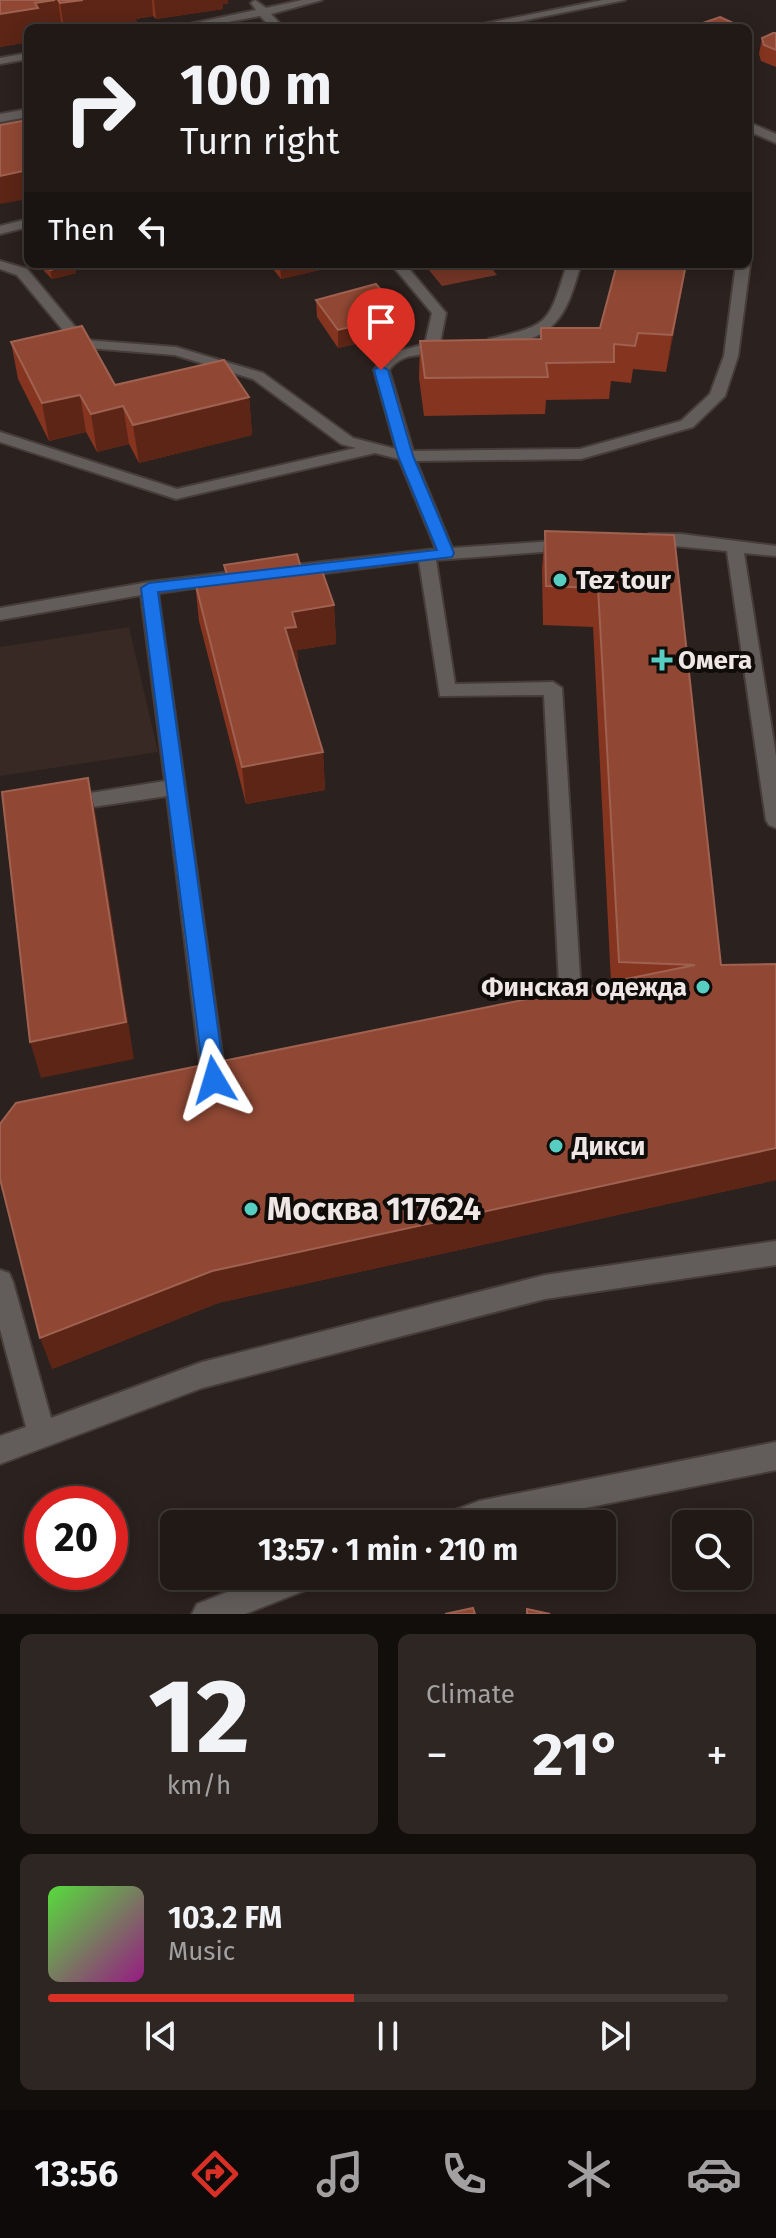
<!DOCTYPE html>
<html lang="en">
<head>
<meta charset="utf-8">
<style>
  body { margin:0; font-family:"Fira Sans",sans-serif; background:#2d2623; color:#f1f3f6; height:100vh; display:flex; flex-direction:column; font-size:30px; white-space:nowrap }
  * { box-sizing:border-box; margin:0 }
  p { font-size:26px; color:#a2a0a1 }
  .icon { flex:none; width:44px; height:44px; fill:none; stroke:currentColor; stroke-width:2; stroke-linecap:round; stroke-linejoin:round }
  .map { position:relative; height:1614px; overflow:hidden }
  .side { display:flex; flex-direction:column; gap:20px; padding:20px; background:#120e0c; flex:1 }
  .side>* { flex:none }
  .guide { position:absolute; left:24px; top:24px; width:728px; height:244px; border-radius:12px; box-shadow:0 4px 20px #0003,0 0 0 2px #3d3835; background:#201916; color:#f1f3f6; overflow:hidden }
  .tools { position:absolute; left:672px; top:1510px; display:grid; gap:16px }
  .tools a { display:grid; place-items:center; width:80px; height:80px; border-radius:12px; background:#201916; box-shadow:0 4px 20px #0003,0 0 0 2px #3d3835; font-size:40px }
  .speed { position:absolute; left:24px; top:1486px; display:flex; gap:16px; font-size:40px; font-weight:700; text-align:center }
  .speed>* { display:grid; place-content:center; width:104px; height:104px; border-radius:50%; background:#201916; box-shadow:0 4px 20px #0003,0 0 0 2px #3d3835; line-height:1 }
  .speed .limit { border:12px solid #d22; background:#fff; color:#111 }
  .pin { position:absolute; display:grid; place-items:center; width:68px; height:68px; color:#fff; margin:-82px -34px; border-radius:50% 50% 50% 0; rotate:-45deg; box-shadow:0 0 8px #0007 }
  .pin .icon { rotate:45deg }
  .me { position:absolute; width:88px; margin:-44px; rotate:353deg; stroke-linejoin:round; filter:drop-shadow(0 0 6px #0008) }
  .turn { display:flex; align-items:center; gap:28px; height:168px; padding:0 24px; font-size:36px }
  .turn .icon { width:104px; height:104px; stroke-width:2.5 }
  .turn b { display:block; font-size:56px; line-height:68px }
  .then { display:flex; align-items:center; height:76px; padding:0 24px; background:#0003; gap:16px; font-size:30px }
  .big { font-size:60px; font-weight:700; line-height:1.1 }
  .side .tile { flex:1; display:flex; flex-direction:column; justify-content:center; gap:12px; min-width:0; padding:0 28px; border-radius:12px; background:#2d2623 }
  .side .dial { align-items:center; gap:0 }
  .dial b { font-size:104px; line-height:1 }
  .song { display:flex; align-items:center; gap:24px }
  .cover { width:96px; height:96px; border-radius:12px; background:linear-gradient(135deg,hsl(110 70% 55%),hsl(310 70% 35%)) }
  .played { height:8px; border-radius:4px; background:linear-gradient(90deg,#d93025 45%,#3d3835 45%) }
  .keys { display:flex; justify-content:space-around; direction:ltr }
  .heat { display:flex; justify-content:space-between; align-items:center; font-size:44px; direction:ltr }
  .side .tiles { flex:1; display:grid; gap:20px; grid-template-columns:1fr 1fr }
  .tile:last-child { grid-column:span 2 }
  .trip { position:absolute; left:160px; top:1510px; width:456px; height:80px; border-radius:12px; background:#201916; box-shadow:0 4px 20px #0003,0 0 0 2px #3d3835; font-weight:700; line-height:80px; text-align:center }
  .dock { display:flex; height:128px; justify-content:space-around; align-items:center; background:#0d0a09; color:#a2a0a1 }
  .dock .icon { width:56px; height:56px }
  .dock .active { color:#d93025 }
  .dock b { font-size:36px; color:#f1f3f6 }
  .map>svg:first-child { display:block }
  .built { fill:#392924 }
  .green { fill:#753626 }
  .lines { fill:none; stroke-linecap:round; stroke-linejoin:round }
  .minor-casing { stroke:#463d3a; stroke-width:4 }
  .minor { fill:#625d5b; fill-rule:evenodd }
  .wall { fill:#85341f }
  .shaded-wall { fill:#5c2516 }
  .building { fill:#904834; stroke:#9f6150; stroke-width:2 }
  .route { fill:#1a73e8; stroke:#114b97; stroke-width:2 }
  .poi-dot { fill:#57cec1; stroke:#100c0a; stroke-width:3 }
  .labels { text-anchor:middle; stroke-width:8; stroke-linejoin:round; paint-order:stroke }
  .poi-label { font-size:26px; font-weight:bold; fill:#eee7e5; stroke:#100c0a; text-anchor:start }
  .near-poi-label { font-size:32px; font-weight:bold; fill:#eee7e5; stroke:#100c0a; text-anchor:start }
</style>
</head>
<body>
<div class="map">
<svg width="776" height="1614" viewBox="0 0 776 1614">
  <rect width="100%" height="100%" fill="#2b211e"/>
  <path class="built" d="M 129,627 L 158,752 L 0,776 L 0,647 Z"/>
  <path class="green" d="M 424,264 L 488,264 L 497,275 L 442,286 Z"/>
  <g class="lines">
    <g class="minor-casing">
      <path id="minor" d="M 255,0 L 266,8 L 302,0 L 322,0 L 271,14 L 284,28 L 272,28 L 260,16 L 195,28 L 171,28 L 256,10 L 251,3 Z
        M 603,0 L 625,0 L 487,28 L 463,28 Z
        M 28,53 L 28,59 L 0,64 L 0,58 Z
        M 28,109 L 28,117 L 0,122 L 0,114 Z
        M 748,122 L 776,134 L 776,143 L 748,131 Z
        M 28,219 L 28,227 L 0,234 L 0,226 Z
        M 0,261 L 27,269 L 86,340 L 176,347 L 263,373 L 353,438 L 396,449 L 374,370 L 388,354 L 425,344 L 432,313 L 391,264 L 405,264 L 446,313 L 440,343 L 453,347 C 435,362 408,345 389,370 L 413,451 L 580,449 L 681,421 L 710,394 L 724,356 L 736,264 L 748,264 L 748,261 L 750,264 L 738,356 L 725,396 L 693,427 L 581,459 L 416,461 L 452,548 L 569,540 L 577,545 L 569,550 L 436,560 L 455,684 L 553,682 L 562,688 L 582,1009 L 579,1016 L 565,1019 L 557,1017 L 554,1010 L 560,1003 L 544,695 L 440,696 L 419,561 L 295,577 L 286,571 L 295,565 L 436,549 L 399,459 L 375,453 L 176,499 L 0,442 L 0,432 L 177,489 L 356,448 L 341,444 L 253,379 L 175,355 L 77,347 L 17,275 L 0,269 Z
        M 567,264 L 581,264 C 569,303 563,331 520,342 C 510,345 499,347 489,345 L 489,339 C 550,325 548,325 567,264 Z
        M 649,534 L 681,534 L 776,546 L 776,556 L 744,553 L 776,756 L 776,828 L 769,825 L 766,820 L 727,551 L 643,543 L 641,539 Z
        M 223,573 L 229,575 L 232,579 L 229,583 L 158,593 L 224,1069 L 232,1072 L 236,1079 L 232,1086 L 214,1090 L 206,1087 L 202,1080 L 167,796 L 65,811 L 58,809 L 55,804 L 58,799 L 65,797 L 165,781 L 141,595 L 0,620 L 0,608 L 149,582 Z
        M 776,1241 L 776,1265 L 545,1299 L 202,1388 L 0,1464 L 0,1436 L 26,1427 L 0,1329 L 0,1270 L 9,1273 L 13,1282 L 51,1418 L 202,1362 L 545,1275 Z
        M 776,1442 L 776,1470 L 504,1524 L 440,1524 L 444,1514 L 479,1501 Z
        M 268,1576 L 320,1576 L 316,1586 L 245,1614 L 192,1614 L 197,1604 Z"/>
    </g>
    <use href="#minor" class="minor"/>
  </g>
  <path class="wall" d="M 0,0 L 228,0 L 228,4 L 223,4 L 223,9 L 156,19 L 153,16 L 136,19 L 137,24 L 113,28 L 28,28 L 28,42 L 0,47 Z
    M 703,23 L 744,28 L 702,28 Z
    M 776,33 L 776,67 L 761,61 L 759,54 L 762,38 Z
    M 43,264 L 75,264 L 76,273 L 52,279 L 44,271 Z
    M 269,264 L 341,264 L 341,265 L 281,279 Z
    M 687,264 L 666,372 L 633,369 L 631,383 L 611,381 L 609,399 L 546,400 L 545,414 L 424,416 L 419,378 L 420,341 L 540,339 L 541,328 L 600,328 Z
    M 316,300 L 402,315 L 402,333 L 338,348 L 317,317 Z
    M 11,342 L 115,385 L 249,397 L 252,435 L 139,463 L 129,444 L 97,452 L 86,432 L 49,441 L 18,379 Z
    M 545,531 L 674,535 L 721,965 L 776,964 L 776,1180 L 218,1303 L 52,1369 L 611,982 L 593,627 L 543,625 L 542,569 Z
    M 224,565 L 301,568 L 334,605 L 336,644 L 297,650 L 298,665 L 296,665 L 323,752 L 325,790 L 246,804 L 199,621 L 195,582 L 225,577 Z"/>
  <path class="shaded-wall" d="M 58,0 L 62,28 L 28,28 L 28,42 L 0,47 L 0,14 L 35,3 Z
    M 83,0 L 152,0 L 153,16 L 136,19 L 137,24 L 113,28 L 64,28 L 60,3 Z
    M 154,0 L 228,0 L 228,4 L 223,4 L 223,9 L 156,19 Z
    M 28,170 L 28,199 L 0,204 L 0,176 Z
    M 72,264 L 75,264 L 76,273 L 52,279 L 50,270 Z
    M 280,264 L 341,264 L 341,265 L 281,279 Z
    M 686,264 L 687,264 L 666,372 L 672,335 Z
    M 402,315 L 402,333 L 338,348 L 338,330 Z
    M 80,395 L 86,432 L 49,441 L 42,403 Z
    M 249,397 L 252,435 L 139,463 L 133,425 Z
    M 123,406 L 129,444 L 97,452 L 91,414 Z
    M 334,605 L 336,644 L 297,650 L 298,665 L 288,667 L 285,628 L 292,612 Z
    M 323,752 L 325,790 L 246,804 L 242,767 Z
    M 88,778 L 96,816 L 134,1059 L 41,1078 L 30,1042 Z
    M 776,1148 L 776,1180 L 218,1303 L 52,1369 L 40,1338 L 212,1271 Z"/>
  <path class="building" d="M 0,0 L 55,0 L 35,3 L 38,8 L 0,14 Z
    M 58,0 L 83,0 L 60,3 Z
    M 720,17 L 744,28 L 713,28 L 703,23 Z
    M 773,33 L 776,33 L 776,50 L 764,45 L 762,38 Z
    M 28,120 L 28,170 L 0,176 L 0,125 Z
    M 45,264 L 72,264 L 50,270 Z
    M 617,264 L 686,264 L 672,335 L 638,333 L 635,346 L 614,344 L 614,362 L 546,363 L 548,377 L 425,378 L 420,341 L 541,339 L 541,328 L 600,328 Z
    M 376,284 L 402,315 L 338,330 L 316,300 Z
    M 82,326 L 115,385 L 224,360 L 249,397 L 133,425 L 123,406 L 91,414 L 80,395 L 42,403 L 11,342 Z
    M 545,531 L 674,535 L 721,965 L 776,964 L 776,1148 L 212,1271 L 40,1338 L 0,1179 L 0,1124 L 16,1103 L 695,965 L 619,962 L 598,588 L 546,586 Z
    M 297,554 L 301,568 L 320,565 L 334,605 L 292,612 L 296,627 L 285,628 L 323,752 L 242,767 L 195,582 L 228,577 L 224,565 Z
    M 88,778 L 126,1022 L 30,1042 L 2,792 Z
    M 473,1608 L 475,1614 L 445,1614 Z
    M 527,1609 L 550,1614 L 527,1614 Z"/>
  <path class="route" d="M 381,366 L 388,370 L 413,456 L 454,553 L 452,557 L 158,592 L 225,1080 L 222,1087 L 214,1089 L 207,1087 L 204,1080 L 141,588 L 149,583 L 437,550 L 398,456 L 374,370 Z"/>
  <g class="poi-dot">
    <circle cx="560" cy="580" r="8"/>
    <path d="M658 648h8v8h8v8h-8v8h-8v-8h-8v-8h8z"/>
    <circle cx="703" cy="987" r="8"/>
    <circle cx="556" cy="1146" r="8"/>
    <circle cx="251" cy="1209" r="8"/>
  </g>
  <g class="labels">
    <g class="poi-label">
      <text x="576" y="589">Tez tour</text>
      <text x="678" y="669">Омега</text>
      <text x="687" y="996" text-anchor="end">Финская одежда</text>
      <text x="572" y="1155">Дикси</text>
    </g>
    <g class="near-poi-label">
      <text x="267" y="1220">Москва 117624</text>
    </g>
  </g>
</svg>
<div class="tools">
<a><svg class="icon" aria-label="search" viewBox="0 0 24 24"><circle cx="10" cy="10" r="6"/><path d="M15 15l6 6"/></svg></a>
</div>
<div class="speed"><div class="limit">20</div></div>
<div class="pin" style="left:381px;top:370px;background:#d93025"><svg class="icon" aria-label="arrive" viewBox="0 0 24 24"><path d="M6 21V4h12l-3 4 3 4H6"/></svg></div>
<svg class="me" style="left:214px;top:1080px" viewBox="-20 -20 40 40"><path d="M0-17L14 15 0 8-14 15z" fill="#1a73e8" stroke="#fff" stroke-width="4"/></svg>
<div class="trip">13:57 · 1 min · 210 m</div>
<div class="guide">
<div class="turn"><svg class="icon" aria-label="right" viewBox="0 0 24 24"><path d="M7 20v-9h11M14 6l5 5-5 5"/></svg><div><b>100 m</b>Turn right</div></div>
<div class="then">Then<svg class="icon" aria-label="left" viewBox="0 0 24 24"><path d="M17 20v-9H6M10 6l-5 5 5 5"/></svg></div>
</div>
</div>
<section class="side">
<div class="tiles">
<div class="tile dial"><b>12</b><p>km/h</p></div>
<div class="tile"><p>Climate</p>
<div class="heat"><a>−</a><b class="big">21°</b><a>+</a></div>
</div>
<div class="tile">
<div class="song"><i class="cover"></i><div><b>103.2 FM</b><p>Music</p></div></div>
<div class="played"></div>
<div class="keys"><svg class="icon" aria-label="previous" viewBox="0 0 24 24"><path d="M18 5L8 12l10 7zM5 5v14"/></svg><svg class="icon" aria-label="pause" viewBox="0 0 24 24"><path d="M8 5v14M16 5v14"/></svg><svg class="icon" aria-label="next" viewBox="0 0 24 24"><path d="M6 5l10 7-10 7zM19 5v14"/></svg></div>
</div>
</div>
</section>
<nav class="dock">
<b>13:56</b>
<svg class="icon active" aria-label="directions" viewBox="0 0 24 24"><path d="M12 3l9 9-9 9-9-9zM9 14v-3h6M13 9l2 2-2 2"/></svg>
<svg class="icon" aria-label="music" viewBox="0 0 24 24"><path d="M9 18V5l10-2v13"/><circle cx="6" cy="18" r="3"/><circle cx="16" cy="16" r="3"/></svg>
<svg class="icon" aria-label="phone" viewBox="0 0 24 24"><path d="M5 4h4l2 5-3 2q2 4 5 5l2-3 5 2v4C11 20 4 13 5 4z"/></svg>
<svg class="icon" aria-label="climate" viewBox="0 0 24 24"><path d="M12 3v18M4 7l16 10M4 17L20 7"/></svg>
<svg class="icon" aria-label="car" viewBox="0 0 24 24"><path d="M5 17H2v-5l4-1 3-4h7l3 4 3 1v5h-3M9 17h6M6 11h13"/><circle cx="7" cy="17" r="2"/><circle cx="17" cy="17" r="2"/></svg>
</nav>
</body>
</html>
